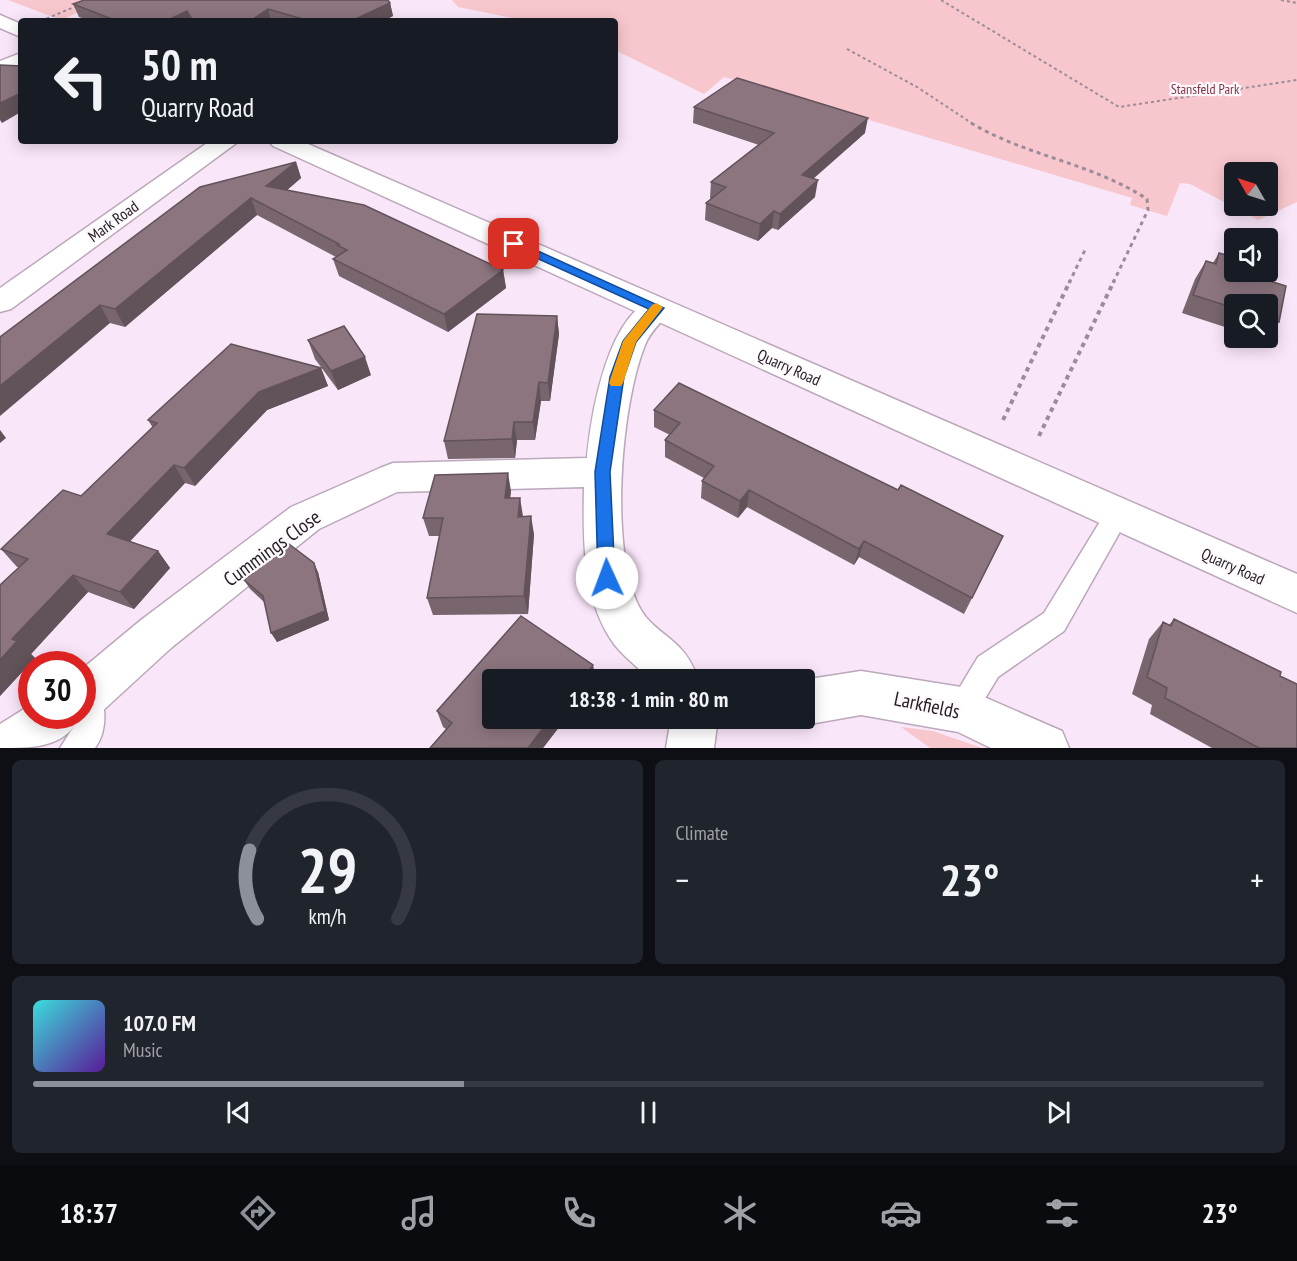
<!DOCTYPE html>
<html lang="en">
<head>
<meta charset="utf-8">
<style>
  body { margin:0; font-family:"PT Sans Narrow",sans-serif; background:#20242c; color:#f1f3f6; height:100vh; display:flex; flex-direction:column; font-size:22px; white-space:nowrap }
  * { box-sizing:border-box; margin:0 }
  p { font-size:20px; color:#9ea1a6 }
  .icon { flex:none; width:33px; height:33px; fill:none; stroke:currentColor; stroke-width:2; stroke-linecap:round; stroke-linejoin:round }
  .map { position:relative; height:748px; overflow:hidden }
  .side { display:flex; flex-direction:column; gap:12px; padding:12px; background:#0d0f14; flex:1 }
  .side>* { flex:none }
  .top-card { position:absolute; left:18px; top:18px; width:600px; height:126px; border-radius:6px; box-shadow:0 3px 15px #0003; background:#171b24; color:#f1f3f6; overflow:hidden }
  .needle { width:39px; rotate:309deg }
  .fabs { position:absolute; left:1224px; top:162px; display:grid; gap:12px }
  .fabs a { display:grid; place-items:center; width:54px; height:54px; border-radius:6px; background:#171b24; box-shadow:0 3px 15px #0003; font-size:30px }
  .speed { position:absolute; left:18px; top:651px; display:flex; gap:12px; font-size:30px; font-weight:700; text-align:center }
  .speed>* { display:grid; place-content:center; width:78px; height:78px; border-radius:50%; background:#171b24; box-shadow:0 3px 15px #0003; line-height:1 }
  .speed .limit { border:9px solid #d22; background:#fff; color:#111 }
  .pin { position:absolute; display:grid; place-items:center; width:51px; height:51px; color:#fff; margin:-26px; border-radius:12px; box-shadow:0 3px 9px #0006 }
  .me { position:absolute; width:66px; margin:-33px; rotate:358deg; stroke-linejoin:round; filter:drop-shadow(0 0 4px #0008) }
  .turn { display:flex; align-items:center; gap:21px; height:126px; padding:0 24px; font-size:27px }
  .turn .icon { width:78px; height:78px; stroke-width:2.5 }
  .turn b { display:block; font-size:42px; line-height:51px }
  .big { font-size:45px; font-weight:700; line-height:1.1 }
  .side .card { flex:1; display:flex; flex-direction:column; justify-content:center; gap:9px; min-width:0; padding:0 21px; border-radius:9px; background:#20242c }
  .side .dial { align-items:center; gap:0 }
  .dial svg { height:156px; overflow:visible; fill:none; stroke:#363941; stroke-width:7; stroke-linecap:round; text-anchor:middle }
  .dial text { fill:#f1f3f6; stroke:none }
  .song { display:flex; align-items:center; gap:18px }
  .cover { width:72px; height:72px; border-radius:9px; background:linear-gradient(135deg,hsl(180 70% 55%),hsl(270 70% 35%)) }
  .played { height:6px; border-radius:3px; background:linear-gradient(90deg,#8c9099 35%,#363941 35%) }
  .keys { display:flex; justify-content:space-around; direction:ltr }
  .heat { display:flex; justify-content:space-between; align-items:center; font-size:33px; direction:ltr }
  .side .tiles { flex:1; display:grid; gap:12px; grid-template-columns:1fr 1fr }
  .card:last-child { grid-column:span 2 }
  .trip { position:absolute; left:482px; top:669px; width:333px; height:60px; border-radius:6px; background:#171b24; box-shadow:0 3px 15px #0003; font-weight:700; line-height:60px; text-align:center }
  .dock { display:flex; height:96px; justify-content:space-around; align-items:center; background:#090b0e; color:#9ea1a6 }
  .dock .icon { width:42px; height:42px }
  .dock .current { color:#8c9099 }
  .dock b { font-size:27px; color:#f1f3f6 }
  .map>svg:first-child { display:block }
  .green { fill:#f8c7cd; fill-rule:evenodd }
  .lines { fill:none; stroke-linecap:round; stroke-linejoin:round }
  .lane-casing { stroke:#bba8ba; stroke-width:3 }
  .street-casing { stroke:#bba8ba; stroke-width:3 }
  .secondary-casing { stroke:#bba8ba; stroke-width:3 }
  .path-far2 { stroke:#9a8c99; stroke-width:2; stroke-dasharray:3 3; stroke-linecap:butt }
  .path-far1 { stroke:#9a8c99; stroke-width:3; stroke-dasharray:4 4; stroke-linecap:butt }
  .path { stroke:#9a8c99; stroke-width:4; stroke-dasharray:4.5 4.5; stroke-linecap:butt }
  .lane { fill:#fff; fill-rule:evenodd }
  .street { fill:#fff; fill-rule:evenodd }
  .secondary { fill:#fff; fill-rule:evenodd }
  .wall { fill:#78656d }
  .shaded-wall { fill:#625259 }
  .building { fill:#8c757f; stroke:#625259; stroke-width:1.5 }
  .route { fill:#1a73e8; stroke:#114b97; stroke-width:1.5 }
  .slow { fill:#f59e0b }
  .labels { text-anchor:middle; stroke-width:4.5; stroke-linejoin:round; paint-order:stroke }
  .far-park-label { font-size:14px; fill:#843344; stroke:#fdf9fd }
  .street-label { font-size:16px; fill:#231c22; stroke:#fdf9fd }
  .near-street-label { font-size:20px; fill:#231c22; stroke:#fdf9fd }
</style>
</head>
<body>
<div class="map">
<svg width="1297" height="748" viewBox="0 0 1297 748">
  <rect width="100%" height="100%" fill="#fae6f9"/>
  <path class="green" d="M 8,0 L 106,0 L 61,20 Z
    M 452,0 L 1297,0 L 1297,202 L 1258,220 L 1190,184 L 1180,183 L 1167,216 L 1130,205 L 1132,198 L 724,77 L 704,94 L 615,50 L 615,21 L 515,21 L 513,18 L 458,7 ZM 1234,172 L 1268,172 L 1268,206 L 1234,206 Z
    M 901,727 L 933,731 L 982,748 L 930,748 Z"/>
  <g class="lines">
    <g class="lane-casing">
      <path id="lane" d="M 1118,504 L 1127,507 L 1130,514 L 1064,631 L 998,677 L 972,720 L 961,725 L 950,720 L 946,710 L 978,657 L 1044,613 L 1109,507 Z
        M 88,681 L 98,685 C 106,704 108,731 95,748 L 60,748 L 74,726 L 74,716 L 82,716 L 82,683 Z"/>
    </g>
    <g class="street-casing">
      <path id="street" d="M 21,53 L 21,66 L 0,74 L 0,61 Z
        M 210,141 L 239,141 L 11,309 L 0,312 L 0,288 Z
        M 657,298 L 668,301 L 672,308 C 664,320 650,331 645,345 C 621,404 608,553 641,610 C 650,626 668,635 680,648 C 689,657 694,668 699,680 L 650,680 C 638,667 624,657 614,644 C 582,600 583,538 584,487 L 397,492 L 319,529 L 171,648 L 98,715 L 82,722 L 78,720 C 63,748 31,748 0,748 L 0,724 L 32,704 L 32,716 L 82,716 L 82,669 L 141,620 L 291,507 L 380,468 L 393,463 L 587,458 C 591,414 608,311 657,298 Z
        M 861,671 L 961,687 L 1062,731 L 1069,748 L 991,748 L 958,732 L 861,715 L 804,725 L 789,718 L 804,718 L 803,680 Z
        M 671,718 L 718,718 L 714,748 L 666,748 Z"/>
    </g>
    <g class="secondary-casing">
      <path id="secondary" d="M 0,15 L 21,24 L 21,37 L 0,28 Z
        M 269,141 L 301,141 L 1297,574 L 1297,613 L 273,146 Z"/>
    </g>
    <path class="path-far2" d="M 941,0 L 1119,107 L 1297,80
      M 1281,0 L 1297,3
      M 41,21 L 79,5
      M 847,49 L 917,87 L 973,124"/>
    <path class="path-far1" d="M 971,123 C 1026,156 1092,163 1147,199 L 1148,210 L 1113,283
      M 1069,283 L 1086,248"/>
    <path class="path" d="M 1003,420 L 1070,281
      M 1039,436 L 1114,281"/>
    <use href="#lane" class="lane"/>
    <use href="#street" class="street"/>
    <use href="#secondary" class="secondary"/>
  </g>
  <path class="wall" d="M 390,3 L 393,16 L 383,21 L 90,21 L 79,17 L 73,4 Z
    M 694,107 L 865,133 L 813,179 L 815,197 L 778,230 L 772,228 L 758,241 L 705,220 L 706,203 L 711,199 L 710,198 L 711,182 L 759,145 L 693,123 Z
    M 296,162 L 301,178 L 287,190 L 503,270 L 506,288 L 448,332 L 339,276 L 333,259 L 336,257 L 257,215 L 125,327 L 110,323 L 0,337 Z
    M 1219,253 L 1253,276 L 1279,322 L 1266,341 L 1257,338 L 1268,338 L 1268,304 L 1234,304 L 1234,330 L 1182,313 L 1195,279 L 1206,261 L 1213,263 Z
    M 557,316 L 559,334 L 550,401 L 541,401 L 535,440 L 517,440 L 515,458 L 448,459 L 444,441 Z
    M 308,340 L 371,375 L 338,390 L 315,359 Z
    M 321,368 L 328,386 L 267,410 L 195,486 L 185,483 L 130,541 L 158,551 L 170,568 L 134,609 L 88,592 L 31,654 L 35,658 L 0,696 L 19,567 L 17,567 L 1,549 L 81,496 L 153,428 L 148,420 Z
    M 654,410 L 898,490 L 1003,536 L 964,614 L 859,557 L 854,565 L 747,507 L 738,518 L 701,498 L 702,481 L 704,478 L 665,457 L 665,440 L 670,435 L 654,427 Z
    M 511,491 L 510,498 L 534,534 L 528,614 L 433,615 L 427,598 L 440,536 L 429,536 L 423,518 Z
    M 318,572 L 329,620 L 277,642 L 264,602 L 250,589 L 244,580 Z
    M 521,616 L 593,665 L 595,680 L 492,680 L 492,718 L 566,718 L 543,748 L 430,748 L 446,729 L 443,727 L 437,711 Z
    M 1174,619 L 1280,676 L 1297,748 L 1212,748 L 1150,714 L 1152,705 L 1132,694 L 1149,639 L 1163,622 L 1169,625 Z"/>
  <path class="shaded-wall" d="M 390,3 L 393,16 L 383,21 L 351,21 Z
    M 268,9 L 271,21 L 250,21 Z
    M 187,11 L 191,21 L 166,21 Z
    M 21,93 L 21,112 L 2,123 L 0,120 L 0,103 Z
    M 868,118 L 865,133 L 799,191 L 802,175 Z
    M 296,162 L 301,178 L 272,203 L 266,186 Z
    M 818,180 L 815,197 L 778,230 L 780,214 Z
    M 251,198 L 257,215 L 125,327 L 115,309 Z
    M 774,211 L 772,228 L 758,241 L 760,224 Z
    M 503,270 L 506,288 L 448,332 L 444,314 Z
    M 100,305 L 110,323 L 0,416 L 0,386 Z
    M 557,316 L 559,334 L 550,401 L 548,383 Z
    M 365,357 L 371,375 L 338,390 L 331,371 Z
    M 321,368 L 328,386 L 267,410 L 195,486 L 184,468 L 259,392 Z
    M 539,382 L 541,401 L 535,440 L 533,422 Z
    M 514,422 L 517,440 L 515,458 L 512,439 Z
    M 0,430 L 6,438 L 0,443 Z
    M 174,465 L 185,483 L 121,551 L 107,534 Z
    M 508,473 L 511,491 L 508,516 L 505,498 Z
    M 749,490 L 747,507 L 738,518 L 740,501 Z
    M 520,498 L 523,516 L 521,535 L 518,517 Z
    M 531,516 L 534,534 L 528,614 L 524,596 Z
    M 864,541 L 859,557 L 854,565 L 859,549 Z
    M 158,551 L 170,568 L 134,609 L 120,592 Z
    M 314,563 L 318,572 L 329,620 L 277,642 L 271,633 Z
    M 73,575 L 88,592 L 31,654 L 35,658 L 0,696 L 0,660 L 12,639 Z
    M 593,665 L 595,680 L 582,680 Z
    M 551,718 L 566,718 L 543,748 L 528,748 Z"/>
  <path class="building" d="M 84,0 L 388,0 L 390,3 L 351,21 L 310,21 L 268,9 L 250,21 L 193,21 L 187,11 L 166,21 L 117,21 L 73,4 Z
    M 0,65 L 21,66 L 21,93 L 0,103 Z
    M 737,78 L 868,118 L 802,175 L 818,180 L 780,214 L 774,211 L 760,224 L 706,203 L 726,187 L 711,182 L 774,133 L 694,107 Z
    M 296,162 L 266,186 L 364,205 L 503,270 L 444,314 L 333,259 L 347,250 L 337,245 L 339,244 L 251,198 L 115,309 L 100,305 L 0,386 L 0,337 L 200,187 Z
    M 1219,253 L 1234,257 L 1234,272 L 1254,272 L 1253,276 L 1286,286 L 1279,322 L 1268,319 L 1268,304 L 1234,304 L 1234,308 L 1193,295 L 1206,261 L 1216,264 Z
    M 477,314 L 557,316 L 548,383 L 539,382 L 533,422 L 514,422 L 512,439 L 444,441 Z
    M 344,326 L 365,357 L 331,371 L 308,340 Z
    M 231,344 L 321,368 L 259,392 L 184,468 L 174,465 L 107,534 L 158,551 L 120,592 L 73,575 L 12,639 L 17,641 L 0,660 L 0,585 L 28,559 L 1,549 L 63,490 L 81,496 L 157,423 L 148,420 Z
    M 679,383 L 898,490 L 901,485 L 1003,536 L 972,598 L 864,541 L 859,549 L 749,490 L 740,501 L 702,481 L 714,466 L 665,440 L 680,423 L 654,410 Z
    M 508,473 L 505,498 L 520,498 L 518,517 L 531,516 L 524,596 L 427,598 L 443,518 L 423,518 L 435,475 Z
    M 289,544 L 314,563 L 325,611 L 271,633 L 263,596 L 244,580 Z
    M 521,616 L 593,665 L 582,680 L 492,680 L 492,718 L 551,718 L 528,748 L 430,748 L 452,723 L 437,711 Z
    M 1174,619 L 1281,672 L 1280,676 L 1297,684 L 1297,748 L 1259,748 L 1165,698 L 1167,688 L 1147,677 L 1163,622 L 1171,626 Z"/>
  <path class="route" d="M 510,242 L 518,242 L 664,308 L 636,342 L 624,377 L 610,472 L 615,578 L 613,583 L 607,585 L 601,583 L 598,578 L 595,472 L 610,377 L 623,341 L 649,309 L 510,246 Z"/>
  <path class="slow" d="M 656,303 L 663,307 L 636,342 L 623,383 L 621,386 L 611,386 L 609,383 L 623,341 L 652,305 Z"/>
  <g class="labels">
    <g class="far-park-label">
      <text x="1205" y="94">Stansfeld Park</text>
    </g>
    <g class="street-label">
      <text transform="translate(113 221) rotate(-36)" y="6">Mark Road</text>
      <text transform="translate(789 367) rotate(24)" y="6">Quarry Road</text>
      <text transform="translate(1233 566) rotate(24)" y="6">Quarry Road</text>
    </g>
    <g class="near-street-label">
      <text transform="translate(272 548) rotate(-36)" y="7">Cummings Close</text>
      <text transform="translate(927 705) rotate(12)" y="7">Larkfields</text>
    </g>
  </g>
</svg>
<div class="fabs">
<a><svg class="needle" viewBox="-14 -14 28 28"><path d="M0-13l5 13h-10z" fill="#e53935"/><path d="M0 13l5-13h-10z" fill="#9ea1a6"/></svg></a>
<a><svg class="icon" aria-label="sound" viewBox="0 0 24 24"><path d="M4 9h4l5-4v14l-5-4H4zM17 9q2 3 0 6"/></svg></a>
<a><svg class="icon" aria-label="search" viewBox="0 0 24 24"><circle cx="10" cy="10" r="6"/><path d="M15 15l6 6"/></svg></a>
</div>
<div class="speed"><div class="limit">30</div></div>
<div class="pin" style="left:514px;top:244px;background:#d93025"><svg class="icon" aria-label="arrive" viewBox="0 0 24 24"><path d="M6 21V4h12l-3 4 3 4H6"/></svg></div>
<svg class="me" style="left:607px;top:578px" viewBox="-20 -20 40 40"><circle r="19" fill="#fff"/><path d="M0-13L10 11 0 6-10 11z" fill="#1a73e8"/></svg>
<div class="trip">18:38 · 1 min · 80 m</div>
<div class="top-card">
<div class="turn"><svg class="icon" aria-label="left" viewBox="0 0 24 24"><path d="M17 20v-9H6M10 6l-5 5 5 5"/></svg><div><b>50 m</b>Quarry Road</div></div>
</div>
</div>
<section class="side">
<div class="tiles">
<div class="card dial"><svg viewBox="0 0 100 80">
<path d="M14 69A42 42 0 1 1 86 69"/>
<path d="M14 69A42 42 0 0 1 10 34" stroke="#8c9099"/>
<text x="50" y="56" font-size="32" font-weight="700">29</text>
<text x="50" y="72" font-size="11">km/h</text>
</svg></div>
<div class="card"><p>Climate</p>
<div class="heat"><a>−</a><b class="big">23°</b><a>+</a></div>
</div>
<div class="card">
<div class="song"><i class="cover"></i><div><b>107.0 FM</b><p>Music</p></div></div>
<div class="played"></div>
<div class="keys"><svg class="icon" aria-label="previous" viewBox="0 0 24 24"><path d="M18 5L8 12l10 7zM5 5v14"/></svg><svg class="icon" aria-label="pause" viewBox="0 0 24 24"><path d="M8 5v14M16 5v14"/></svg><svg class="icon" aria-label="next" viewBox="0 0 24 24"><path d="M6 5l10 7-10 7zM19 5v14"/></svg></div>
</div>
</div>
</section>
<nav class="dock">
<b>18:37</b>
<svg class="icon current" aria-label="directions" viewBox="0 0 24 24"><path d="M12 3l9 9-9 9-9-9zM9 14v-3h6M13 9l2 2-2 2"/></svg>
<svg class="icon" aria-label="music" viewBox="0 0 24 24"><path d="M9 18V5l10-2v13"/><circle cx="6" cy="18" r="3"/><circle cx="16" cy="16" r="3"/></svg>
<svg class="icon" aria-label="phone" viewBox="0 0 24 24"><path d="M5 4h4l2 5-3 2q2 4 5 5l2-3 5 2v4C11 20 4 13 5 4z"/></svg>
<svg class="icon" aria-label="climate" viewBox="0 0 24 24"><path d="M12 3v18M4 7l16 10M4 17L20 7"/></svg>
<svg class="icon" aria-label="car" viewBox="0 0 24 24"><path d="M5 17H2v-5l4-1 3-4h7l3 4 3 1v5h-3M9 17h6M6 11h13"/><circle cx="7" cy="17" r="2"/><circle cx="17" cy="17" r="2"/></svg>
<svg class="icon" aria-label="filters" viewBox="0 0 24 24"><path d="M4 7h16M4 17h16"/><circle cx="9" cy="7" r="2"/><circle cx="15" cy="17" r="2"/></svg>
<b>23°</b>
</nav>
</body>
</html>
